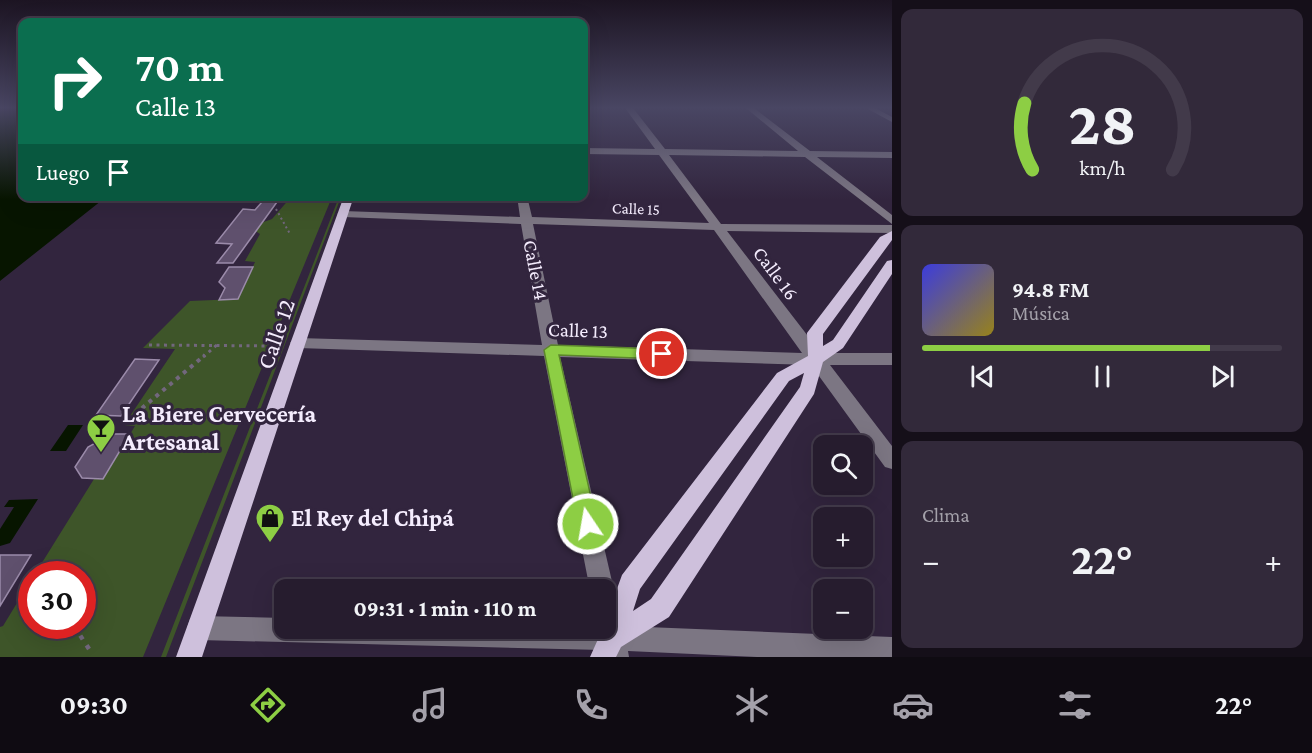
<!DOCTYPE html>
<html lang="es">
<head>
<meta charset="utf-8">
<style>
  body { margin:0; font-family:"Crimson Pro",serif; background:#32293a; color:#f1f3f6; height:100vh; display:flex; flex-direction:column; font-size:22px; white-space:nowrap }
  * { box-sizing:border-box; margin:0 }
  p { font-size:20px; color:#a4a1aa }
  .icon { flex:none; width:33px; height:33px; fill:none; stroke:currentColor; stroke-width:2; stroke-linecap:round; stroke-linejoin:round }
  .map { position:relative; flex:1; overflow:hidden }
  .panel { display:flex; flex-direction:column; gap:9px; padding:9px; background:#150f19; width:420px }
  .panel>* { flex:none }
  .banner { position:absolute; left:18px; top:18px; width:570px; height:183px; border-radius:12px; box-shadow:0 6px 24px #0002,0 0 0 2px #423a4a; background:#0b6e4f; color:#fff; overflow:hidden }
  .buttons { position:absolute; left:813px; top:435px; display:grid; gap:12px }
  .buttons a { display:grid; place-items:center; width:60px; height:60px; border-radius:12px; background:#261c2e; box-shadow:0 6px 24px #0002,0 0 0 2px #423a4a; font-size:30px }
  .speed { position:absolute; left:18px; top:561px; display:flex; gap:12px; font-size:30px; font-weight:700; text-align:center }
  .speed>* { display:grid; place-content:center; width:78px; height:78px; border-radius:50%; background:#261c2e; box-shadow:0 6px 24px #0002,0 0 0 2px #423a4a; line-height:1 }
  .speed .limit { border:9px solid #d22; background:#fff; color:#111 }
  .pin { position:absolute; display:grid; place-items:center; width:51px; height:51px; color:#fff; margin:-26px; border:3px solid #fff; border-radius:50%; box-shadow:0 2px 6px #0007 }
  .me { position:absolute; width:66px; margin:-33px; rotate:348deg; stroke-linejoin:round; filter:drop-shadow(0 0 4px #0008) }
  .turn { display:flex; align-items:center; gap:21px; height:126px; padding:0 18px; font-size:27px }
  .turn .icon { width:78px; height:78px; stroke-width:2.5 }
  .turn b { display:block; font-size:42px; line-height:51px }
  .then { display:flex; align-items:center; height:57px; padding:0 18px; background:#0003; gap:12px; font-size:22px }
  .big { font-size:45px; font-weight:700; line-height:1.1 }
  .panel .tile { flex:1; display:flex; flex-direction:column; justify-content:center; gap:9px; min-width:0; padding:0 21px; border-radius:12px; background:#32293a }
  .panel .dial { align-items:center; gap:0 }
  .dial svg { height:156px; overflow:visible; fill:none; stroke:#423a4a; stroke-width:7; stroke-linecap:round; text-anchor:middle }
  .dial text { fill:#f1f3f6; stroke:none }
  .song { display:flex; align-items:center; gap:18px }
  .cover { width:72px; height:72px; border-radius:9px; background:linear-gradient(135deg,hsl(240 70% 55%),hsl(50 70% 35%)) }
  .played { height:6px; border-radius:3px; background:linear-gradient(90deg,#8dce44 80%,#423a4a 80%) }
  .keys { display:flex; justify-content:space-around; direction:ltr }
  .heat { display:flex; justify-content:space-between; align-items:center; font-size:33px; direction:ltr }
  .trip { position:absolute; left:274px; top:579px; width:342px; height:60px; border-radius:12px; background:#261c2e; box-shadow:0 6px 24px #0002,0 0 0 2px #423a4a; font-weight:700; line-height:60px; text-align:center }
  .dock { display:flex; height:96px; justify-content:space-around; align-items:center; background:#0f0b12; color:#a4a1aa }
  .dock .icon { width:42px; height:42px }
  .dock .selected { color:#8dce44 }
  .dock b { font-size:27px; color:#f1f3f6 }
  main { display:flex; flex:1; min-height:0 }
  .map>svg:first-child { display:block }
  .green { fill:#3e5529 }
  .water { fill:#071500 }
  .building { fill:#5f506d; stroke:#9b8baa; stroke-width:1.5 }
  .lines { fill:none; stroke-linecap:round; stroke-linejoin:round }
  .path-far3 { stroke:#72677d; stroke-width:2; stroke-dasharray:2 3; stroke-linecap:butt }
  .path-far2 { stroke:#72677d; stroke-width:3; stroke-dasharray:3 4.5; stroke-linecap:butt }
  .path-far1 { stroke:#72677d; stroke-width:4; stroke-dasharray:4 5; stroke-linecap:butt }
  .path { stroke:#72677d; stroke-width:4.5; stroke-dasharray:4.5 7; stroke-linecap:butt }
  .minor { fill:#7c7683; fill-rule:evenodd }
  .major { fill:#cec0dc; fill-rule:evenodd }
  .route { fill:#8dce44; stroke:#5c862c; stroke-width:1.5 }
  .labels { text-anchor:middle; stroke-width:6; stroke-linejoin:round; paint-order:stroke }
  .far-street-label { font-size:16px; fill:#f4ecfd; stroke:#32253e }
  .street-label { font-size:20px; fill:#f4ecfd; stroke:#32253e }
  .near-street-label { font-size:24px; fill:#f4ecfd; stroke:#32253e }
  .near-poi-label { font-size:24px; font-weight:bold; fill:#f4ecfd; stroke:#32253e; text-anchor:start }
</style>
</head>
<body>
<main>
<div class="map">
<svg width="892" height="657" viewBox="0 0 892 657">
  <rect width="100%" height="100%" fill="#32253e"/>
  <path class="green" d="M 291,197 L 332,197 L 143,657 L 0,657 L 0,627 L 3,626 L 31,580 L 32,626 L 82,626 L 82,574 L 35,574 L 94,479 L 103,479 L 135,426 L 124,425 L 175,349 L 143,348 L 190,301 L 238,299 L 255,262 L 245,261 L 260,234 L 254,230 L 258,224 L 272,219 Z
    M 339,197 L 341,197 L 166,657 L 161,657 Z"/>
  <path class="water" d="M 0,108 L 22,108 L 22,196 L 106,197 L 0,281 Z
    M 68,425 L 83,425 L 66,451 L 50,451 Z
    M 38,499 L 10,543 L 0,546 L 0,529 L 14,507 L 4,507 L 9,500 Z"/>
  <path class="building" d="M 262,202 L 277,202 L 233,263 L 217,263 L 232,244 L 216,243 L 243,209 L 255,210 Z
    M 229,267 L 253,267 L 238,299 L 219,300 L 225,288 L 219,282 Z
    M 135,359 L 159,360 L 121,416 L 96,415 Z
    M 112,434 L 130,434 L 103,479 L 82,478 L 75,467 L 88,447 Z
    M 0,555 L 31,555 L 0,606 Z"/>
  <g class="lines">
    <path class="path-far3" d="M 276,209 L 290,234"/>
    <path class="path-far2" d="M 149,345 L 276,346
      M 203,357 L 218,344"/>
    <path class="path-far1" d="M 135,414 L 205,355"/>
    <path class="path" d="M 20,585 L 32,586
      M 74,626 L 91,652"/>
    <path class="minor" d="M 625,108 L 633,108 L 665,149 L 798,151 L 746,108 L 754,108 L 810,151 L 892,152 L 892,158 L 817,157 L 892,215 L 892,224 L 805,157 L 669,155 L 721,224 L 892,225 L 892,233 L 727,231 L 821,353 L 892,353 L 892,365 L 830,365 L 892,446 L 892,469 L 885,467 L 811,365 L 560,357 L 614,590 L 609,599 L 615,601 L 622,626 L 892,637 L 892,657 L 757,657 L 628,651 L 629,657 L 603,657 L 602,650 L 199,640 L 190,637 L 187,628 L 190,619 L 199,616 L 285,618 L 285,628 L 606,628 L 606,590 L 590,590 L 544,356 L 298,348 L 293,347 L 290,343 L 293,339 L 298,338 L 542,345 L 521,224 L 343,217 L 337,214 L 343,211 L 520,217 L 517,196 L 527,196 L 532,217 L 709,223 L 659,155 L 584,154 L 584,148 L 655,149 ZM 533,224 L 714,230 L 802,353 L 558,345 Z
      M 866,108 L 875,108 L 892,117 L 892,122 Z"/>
    <path class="major" d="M 344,196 L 354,196 L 202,657 L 176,657 Z
      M 892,231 L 892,240 L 823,334 L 823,346 L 833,340 L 887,261 L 892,260 L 892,274 L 843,348 L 823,362 L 814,394 L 669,617 L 621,647 L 616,657 L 590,657 L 603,628 L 606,628 L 606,619 L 622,575 L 777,373 L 808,356 L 807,333 L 810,329 L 880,237 ZM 804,373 L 800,387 L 651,599 L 633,611 L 640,589 L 789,381 Z"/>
  </g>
  <linearGradient id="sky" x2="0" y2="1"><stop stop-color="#1c1422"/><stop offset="0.54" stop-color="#494663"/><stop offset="1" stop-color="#494663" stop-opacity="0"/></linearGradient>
  <rect width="892" height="200" fill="url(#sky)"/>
  <path class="route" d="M 551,345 L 662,349 L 669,354 L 662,359 L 559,355 L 597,524 L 595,531 L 588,534 L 581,531 L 578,524 L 544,350 Z"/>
  <defs>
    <g id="bar-pin" transform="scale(1.5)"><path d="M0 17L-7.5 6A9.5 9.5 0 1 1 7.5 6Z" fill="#8dce44" stroke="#32253e"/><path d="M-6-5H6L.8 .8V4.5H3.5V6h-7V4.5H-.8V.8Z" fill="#111"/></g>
    <g id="shop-pin" transform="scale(1.5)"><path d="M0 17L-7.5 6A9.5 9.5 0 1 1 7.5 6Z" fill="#8dce44" stroke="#32253e"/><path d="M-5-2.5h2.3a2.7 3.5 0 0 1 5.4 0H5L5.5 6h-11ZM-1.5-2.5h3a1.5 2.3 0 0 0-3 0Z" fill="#111"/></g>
  </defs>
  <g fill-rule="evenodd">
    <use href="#bar-pin" x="101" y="428"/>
    <use href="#shop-pin" x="270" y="518"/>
  </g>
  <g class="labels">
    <g class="far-street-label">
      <text transform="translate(636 208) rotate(2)" y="6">Calle 15</text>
    </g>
    <g class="street-label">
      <text transform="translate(536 270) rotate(79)" y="7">Calle 14</text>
      <text transform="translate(776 273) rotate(53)" y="7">Calle 16</text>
      <text transform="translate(578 330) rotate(2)" y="7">Calle 13</text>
    </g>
    <g class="near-street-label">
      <text transform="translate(276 334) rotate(-71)" y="8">Calle 12</text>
    </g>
    <g class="near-poi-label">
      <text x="122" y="422">La Biere Cervecería<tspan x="122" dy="28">Artesanal</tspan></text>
      <text x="291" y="526">El Rey del Chipá</text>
    </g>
  </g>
</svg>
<div class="buttons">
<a><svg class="icon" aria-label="search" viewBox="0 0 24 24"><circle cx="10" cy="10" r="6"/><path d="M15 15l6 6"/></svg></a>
<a>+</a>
<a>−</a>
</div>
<div class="speed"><div class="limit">30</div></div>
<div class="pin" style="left:662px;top:354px;background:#d93025"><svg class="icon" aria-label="arrive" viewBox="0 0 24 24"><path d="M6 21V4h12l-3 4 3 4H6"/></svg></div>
<svg class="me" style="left:588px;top:524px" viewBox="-20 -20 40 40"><circle r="17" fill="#8dce44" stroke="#fff" stroke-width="3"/><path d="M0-11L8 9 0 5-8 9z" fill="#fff"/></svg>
<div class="trip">09:31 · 1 min · 110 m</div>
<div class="banner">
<div class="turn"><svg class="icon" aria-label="right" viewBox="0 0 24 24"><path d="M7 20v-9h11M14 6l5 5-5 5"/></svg><div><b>70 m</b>Calle 13</div></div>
<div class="then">Luego<svg class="icon" aria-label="arrive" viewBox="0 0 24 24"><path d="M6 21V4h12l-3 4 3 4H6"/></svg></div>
</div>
</div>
<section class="panel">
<div class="tile dial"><svg viewBox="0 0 100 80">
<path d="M14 69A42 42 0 1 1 86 69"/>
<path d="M14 69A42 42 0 0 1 10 35" stroke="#8dce44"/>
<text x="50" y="56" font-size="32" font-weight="700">28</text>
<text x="50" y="72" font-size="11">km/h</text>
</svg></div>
<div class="tile">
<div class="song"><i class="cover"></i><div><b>94.8 FM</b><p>Música</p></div></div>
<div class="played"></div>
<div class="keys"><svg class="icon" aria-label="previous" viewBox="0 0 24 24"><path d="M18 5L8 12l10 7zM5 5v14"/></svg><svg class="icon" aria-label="pause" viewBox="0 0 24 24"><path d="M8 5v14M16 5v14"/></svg><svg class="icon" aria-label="next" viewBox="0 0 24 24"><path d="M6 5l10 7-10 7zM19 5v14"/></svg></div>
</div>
<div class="tile"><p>Clima</p>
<div class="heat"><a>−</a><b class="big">22°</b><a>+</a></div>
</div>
</section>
</main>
<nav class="dock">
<b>09:30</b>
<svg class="icon selected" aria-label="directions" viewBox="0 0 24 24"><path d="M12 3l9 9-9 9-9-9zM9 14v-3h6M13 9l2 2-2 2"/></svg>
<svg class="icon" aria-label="music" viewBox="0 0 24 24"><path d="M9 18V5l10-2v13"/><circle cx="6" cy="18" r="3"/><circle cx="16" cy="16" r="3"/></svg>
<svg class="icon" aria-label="phone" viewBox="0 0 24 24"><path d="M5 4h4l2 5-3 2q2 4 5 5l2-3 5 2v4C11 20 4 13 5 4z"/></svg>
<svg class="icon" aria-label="climate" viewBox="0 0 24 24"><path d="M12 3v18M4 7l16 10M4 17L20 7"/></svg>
<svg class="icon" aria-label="car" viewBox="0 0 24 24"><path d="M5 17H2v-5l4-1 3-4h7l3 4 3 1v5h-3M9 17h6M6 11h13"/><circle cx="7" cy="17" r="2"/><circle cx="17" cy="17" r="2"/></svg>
<svg class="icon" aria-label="filters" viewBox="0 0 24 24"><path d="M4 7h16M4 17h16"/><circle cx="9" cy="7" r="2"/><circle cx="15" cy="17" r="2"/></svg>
<b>22°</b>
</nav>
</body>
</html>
